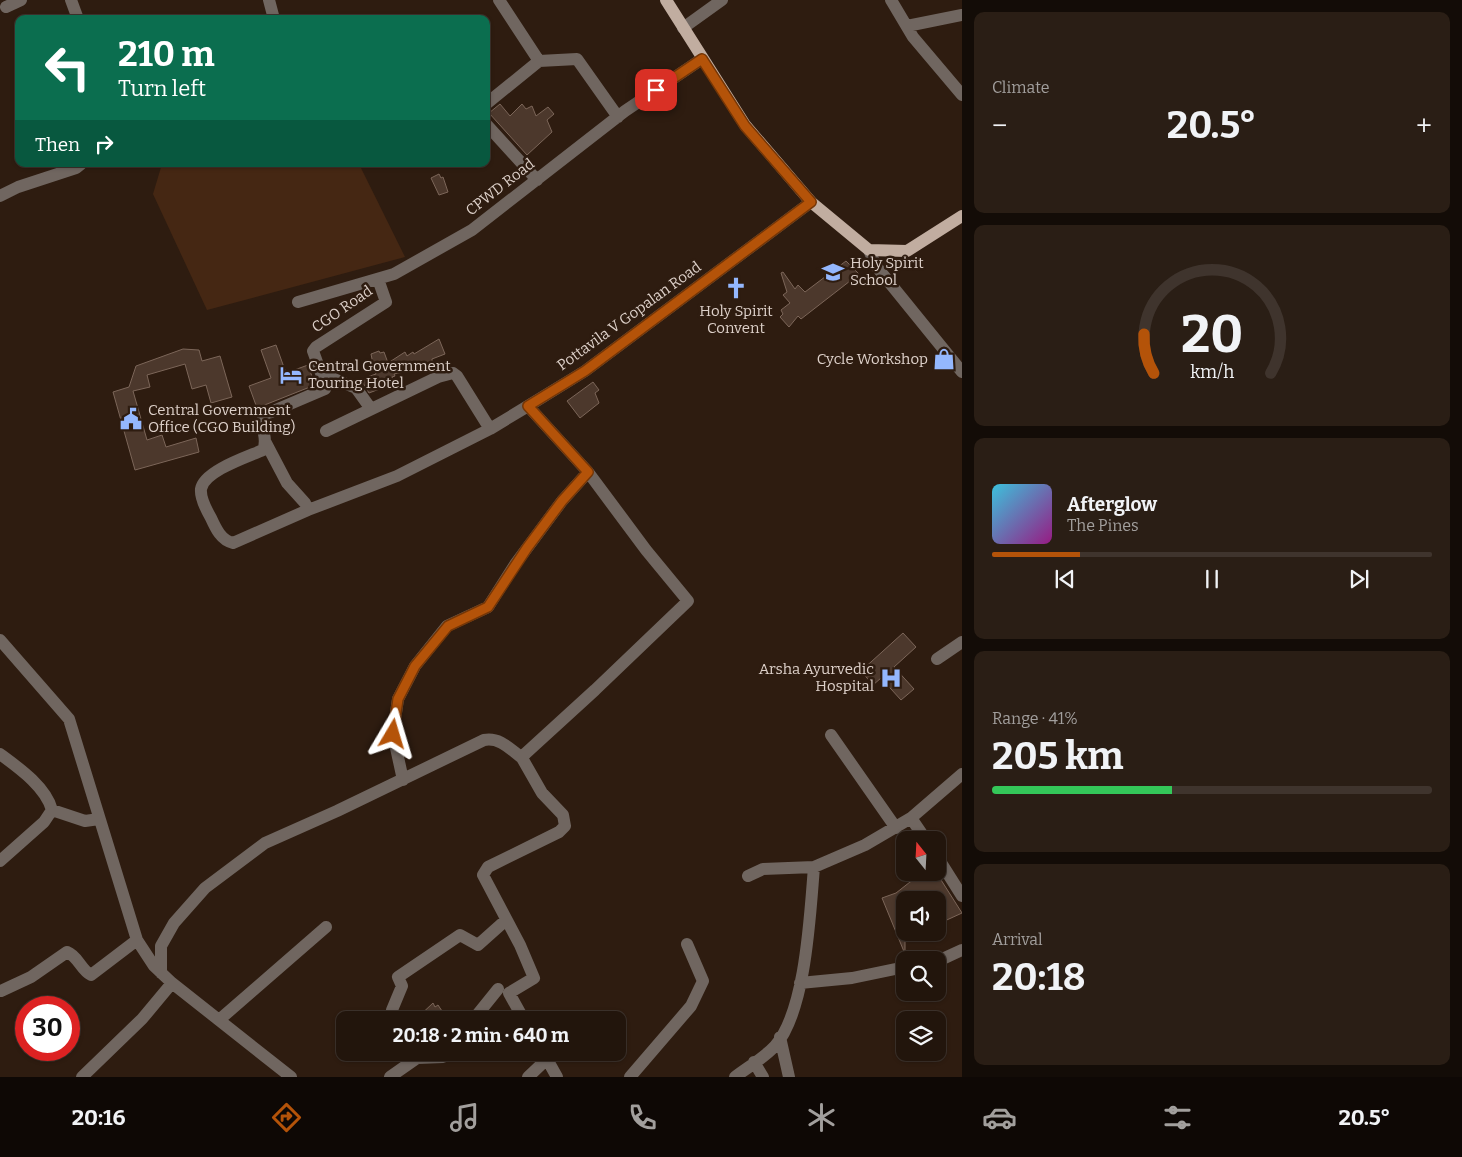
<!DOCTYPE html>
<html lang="en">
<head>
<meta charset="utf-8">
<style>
  body { margin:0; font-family:Bitter,serif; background:#2a1e15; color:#f1f3f6; height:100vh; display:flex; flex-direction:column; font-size:19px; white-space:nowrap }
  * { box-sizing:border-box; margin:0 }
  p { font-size:16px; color:#a29f9d }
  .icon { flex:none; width:28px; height:28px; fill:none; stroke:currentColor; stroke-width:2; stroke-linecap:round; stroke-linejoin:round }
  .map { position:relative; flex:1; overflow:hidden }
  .panel { display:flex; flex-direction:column; gap:12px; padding:12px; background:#130c07; width:500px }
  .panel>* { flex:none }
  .guide { position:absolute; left:15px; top:15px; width:475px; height:152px; border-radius:10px; box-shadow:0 1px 4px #0004,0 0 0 1px #3f342d; background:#0b6e4f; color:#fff; overflow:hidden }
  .needle { width:32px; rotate:342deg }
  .tools { position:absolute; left:896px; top:831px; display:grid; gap:10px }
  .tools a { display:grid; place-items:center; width:50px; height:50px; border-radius:10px; background:#22150c; box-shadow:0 1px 4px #0004,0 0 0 1px #3f342d; font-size:25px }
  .speed { position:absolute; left:15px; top:996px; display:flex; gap:10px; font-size:25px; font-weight:700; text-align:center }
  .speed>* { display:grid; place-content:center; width:65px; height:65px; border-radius:50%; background:#22150c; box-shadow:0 1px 4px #0004,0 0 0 1px #3f342d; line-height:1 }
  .speed .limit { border:8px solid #d22; background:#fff; color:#111 }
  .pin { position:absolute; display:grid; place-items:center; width:42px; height:42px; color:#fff; margin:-21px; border-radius:10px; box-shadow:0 2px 8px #0006 }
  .me { position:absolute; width:55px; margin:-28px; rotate:7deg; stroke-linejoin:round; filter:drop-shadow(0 0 4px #0008) }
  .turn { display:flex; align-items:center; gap:18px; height:105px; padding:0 20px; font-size:22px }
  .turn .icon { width:65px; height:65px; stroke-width:2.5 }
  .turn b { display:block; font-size:35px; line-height:42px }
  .then { display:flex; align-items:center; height:48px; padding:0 20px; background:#0003; gap:10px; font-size:19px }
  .big { font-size:38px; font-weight:700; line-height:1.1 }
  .panel .tile { flex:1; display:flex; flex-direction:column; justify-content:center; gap:8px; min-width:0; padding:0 18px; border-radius:10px; background:#2a1e15 }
  .panel .dial { align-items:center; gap:0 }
  .dial svg { height:130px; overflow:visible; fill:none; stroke:#3f342d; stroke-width:7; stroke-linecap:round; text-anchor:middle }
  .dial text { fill:#f1f3f6; stroke:none }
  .song { display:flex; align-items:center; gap:15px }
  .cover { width:60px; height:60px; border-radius:8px; background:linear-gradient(135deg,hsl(190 70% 55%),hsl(310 70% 35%)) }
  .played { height:5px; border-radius:2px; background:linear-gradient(90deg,#b45309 20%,#3f342d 20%) }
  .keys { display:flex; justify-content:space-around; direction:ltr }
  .heat { display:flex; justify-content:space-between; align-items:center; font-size:28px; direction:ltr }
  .charge { height:8px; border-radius:4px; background:linear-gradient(90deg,#34c759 41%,#3f342d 0) }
  .trip { position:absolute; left:336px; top:1011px; width:290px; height:50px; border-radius:10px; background:#22150c; box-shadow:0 1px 4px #0004,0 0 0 1px #3f342d; font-weight:700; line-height:50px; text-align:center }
  .menu { display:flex; height:80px; justify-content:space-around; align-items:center; background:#0e0805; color:#a29f9d }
  .menu .icon { width:35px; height:35px }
  .menu .active { color:#b45309 }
  .menu b { font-size:22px; color:#f1f3f6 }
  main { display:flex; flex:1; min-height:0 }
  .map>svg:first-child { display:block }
  .green { fill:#452713 }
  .building { fill:#4c382c; stroke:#7c6659 }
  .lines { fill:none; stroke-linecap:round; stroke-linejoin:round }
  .minor { stroke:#706660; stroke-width:12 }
  .major { stroke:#c1ada0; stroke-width:12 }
  .route-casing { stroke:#753606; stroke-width:12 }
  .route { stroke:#b45309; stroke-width:9 }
  .labels { text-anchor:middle; stroke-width:5; stroke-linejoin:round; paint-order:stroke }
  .street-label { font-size:15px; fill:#ddd0c9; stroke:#2e1c10 }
  .poi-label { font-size:15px; fill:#ddd0c9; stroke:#2e1c10; text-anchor:start }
</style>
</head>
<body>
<main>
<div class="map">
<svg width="962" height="1077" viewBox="0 0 962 1077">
  <rect width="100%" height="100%" fill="#2e1c10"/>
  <path class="green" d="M 162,164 L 359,164 L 405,257 L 207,310 L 153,194 Z"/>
  <path class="building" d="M 500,104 L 510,116 L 522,104 L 526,109 L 532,106 L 536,116 L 548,107 L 554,114 L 547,120 L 552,132 L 527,155 L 489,113 Z
    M 439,174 L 441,178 L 443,177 L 448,192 L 439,195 L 431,178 Z
    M 846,261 L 859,274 L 801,319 L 798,316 L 789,327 L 780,317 L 783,314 L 781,310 L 790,303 L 783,295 L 787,292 L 781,273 L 783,272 L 795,289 L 798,285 L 805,292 Z
    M 439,339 L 445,354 L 432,359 L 432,362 L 421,366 L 422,368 L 394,374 L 395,376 L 392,377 L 394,381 L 390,383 L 390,385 L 369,393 L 363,383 L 362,381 L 367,379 L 367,377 L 376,374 L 370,361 L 372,359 L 371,354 L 379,351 L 380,353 L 384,352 L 388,363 L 405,352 L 407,356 L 413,352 L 414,354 Z
    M 276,345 L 286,373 L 308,365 L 315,385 L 257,408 L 249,386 L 271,378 L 261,350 Z
    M 183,349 L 199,350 L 202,361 L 220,356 L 232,397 L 211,403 L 206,385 L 192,389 L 185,364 L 147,375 L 150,387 L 133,391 L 147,440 L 162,435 L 166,447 L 196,438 L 199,452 L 135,470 L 113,392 L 129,387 L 136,366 Z
    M 593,382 L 599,390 L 595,393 L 599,403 L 580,418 L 567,401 Z
    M 903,633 L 916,647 L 894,667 L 914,689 L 901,700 L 881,678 L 873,685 L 861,671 Z
    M 931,872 L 936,872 L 962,913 L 938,924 L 938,900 L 905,900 L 905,954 L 882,898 L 896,893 L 910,882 Z
    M 433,1003 L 435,1007 L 438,1005 L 448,1020 L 415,1020 Z"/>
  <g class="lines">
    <path class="minor" d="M 71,0 L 78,19
      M 269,0 L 274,19
      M 499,0 L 539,61
      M 891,0 L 913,37 L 962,95
      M 6,7 L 21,0
      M 907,26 L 962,15
      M 683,28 L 722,0
      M 486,104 L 539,61 L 577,59 L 618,117
      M 486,124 L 537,180
      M 0,196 L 18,187 L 76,168 L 81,164
      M 869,250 L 876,266 L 962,372
      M 378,279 L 386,302 L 316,347 L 313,351 L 325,384 L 325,389 L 264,415 C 259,428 269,438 263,450 C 247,457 204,471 201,489 C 200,498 207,511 211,518 C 216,529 221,540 233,543 L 308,510 L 397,476 L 490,429 L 528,406 L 585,371 L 811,202
      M 298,302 L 394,274 L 472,230 L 625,111 L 702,59
      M 322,374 L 356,388 L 371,409
      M 326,431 L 438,377 L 453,373 L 457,376 L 490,429
      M 266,443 L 287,483 L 305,503 L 308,510
      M 0,640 L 69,719 L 137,940 L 154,966 L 172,983 L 291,1077
      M 937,659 L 962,642
      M 831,735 L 896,828
      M 0,754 C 19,768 46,787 52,810 L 44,822 L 0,861
      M 403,780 L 393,734 L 398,699 L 415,666 L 447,626 L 488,607 L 516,563 L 562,501 L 588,472
      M 52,810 L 85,821 L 99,819
      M 911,818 L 926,840
      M 938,858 L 962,896
      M 748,876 L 763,869 L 814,867 L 865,845 L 911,818 L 962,774
      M 938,961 L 962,950
      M 161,973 L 161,946 L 174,923 L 205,888 L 265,843 L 337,811 L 484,740 C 500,737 510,749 522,758
      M 800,983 L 852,978 L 905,967
      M 1,991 L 31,977 L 67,952 C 78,956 81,970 91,975 L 137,940
      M 219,1020 L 326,927
      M 396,1020 L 392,1010 L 402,986 L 398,977 L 460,935 L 478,945 L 506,920
      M 473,1020 L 498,989
      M 524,1020 L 509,993 L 534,978 L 520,945 L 483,875 L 488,867 L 559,832 L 565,826 L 563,815 L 542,793 L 522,758 L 526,753 L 595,690 L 688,601 L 646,550 L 588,472 L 528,406
      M 780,1037 L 789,1077
      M 543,1052 L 557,1077
      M 417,1058 L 443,1057 L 446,1052
      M 754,1062 L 763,1077
      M 82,1077 L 142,1019 L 172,983
      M 390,1077 L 417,1058 L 419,1052
      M 528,1077 L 547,1059
      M 630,1077 L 691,1006 L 703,981 L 687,944
      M 735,1077 C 748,1067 764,1058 775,1046 C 806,1011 810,914 814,867"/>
    <path class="major" d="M 666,0 L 745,125 L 811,202 L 869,250 L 907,251 L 962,216"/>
  </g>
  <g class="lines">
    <g class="route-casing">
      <path id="route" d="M 393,734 L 398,699 L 415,666 L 448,626 L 488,607 L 527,548 L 562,501 L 588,472 L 528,406 L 585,371 L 811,202 L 745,126 L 702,59 L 656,90"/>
    </g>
    <use href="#route" class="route"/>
  </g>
  <defs>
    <g id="school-bare" transform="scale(1.725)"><path d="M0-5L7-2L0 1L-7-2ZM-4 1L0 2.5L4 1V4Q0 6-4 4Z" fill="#94b7fd" stroke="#2e1c10" stroke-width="2.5" paint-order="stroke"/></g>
    <g id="church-bare" transform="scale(1.725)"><path d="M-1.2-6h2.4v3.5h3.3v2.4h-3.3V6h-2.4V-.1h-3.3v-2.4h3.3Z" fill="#94b7fd" stroke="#2e1c10" stroke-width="2.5" paint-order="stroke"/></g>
    <g id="shop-bare" transform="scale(1.725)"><path d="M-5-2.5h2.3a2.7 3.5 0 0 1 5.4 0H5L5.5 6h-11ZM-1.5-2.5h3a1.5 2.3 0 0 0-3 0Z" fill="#94b7fd" stroke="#2e1c10" stroke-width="2.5" paint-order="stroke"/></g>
    <g id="hotel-bare" transform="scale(1.725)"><path d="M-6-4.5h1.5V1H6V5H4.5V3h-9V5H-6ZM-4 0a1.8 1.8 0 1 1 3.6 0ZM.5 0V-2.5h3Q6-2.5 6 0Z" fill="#94b7fd" stroke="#2e1c10" stroke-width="2.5" paint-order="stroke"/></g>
    <g id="civic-bare" transform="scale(1.725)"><path d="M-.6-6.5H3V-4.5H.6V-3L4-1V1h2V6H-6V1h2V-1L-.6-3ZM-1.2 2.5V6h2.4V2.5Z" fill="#94b7fd" stroke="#2e1c10" stroke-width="2.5" paint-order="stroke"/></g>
    <g id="hospital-bare" transform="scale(1.725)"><path d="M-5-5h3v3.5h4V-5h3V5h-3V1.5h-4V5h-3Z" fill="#94b7fd" stroke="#2e1c10" stroke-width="2.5" paint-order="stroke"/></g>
  </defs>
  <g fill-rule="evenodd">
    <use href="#school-bare" x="833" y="272"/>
    <use href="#church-bare" x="736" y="288"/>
    <use href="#shop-bare" x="944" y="359"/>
    <use href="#hotel-bare" x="291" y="375"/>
    <use href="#civic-bare" x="131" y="419"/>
    <use href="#hospital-bare" x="891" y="678"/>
  </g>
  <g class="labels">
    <g class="street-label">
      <text transform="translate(500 187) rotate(-38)" y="5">CPWD Road</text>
      <text transform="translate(342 309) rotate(-35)" y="5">CGO Road</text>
      <text transform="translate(629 316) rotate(-36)" y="5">Pottavila V Gopalan Road</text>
    </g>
    <g class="poi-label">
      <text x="850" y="268">Holy Spirit<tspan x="850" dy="17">School</tspan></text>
      <text x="736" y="316" text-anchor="middle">Holy Spirit<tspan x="736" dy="17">Convent</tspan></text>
      <text x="928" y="364" text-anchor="end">Cycle Workshop</text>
      <text x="308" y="371">Central Government<tspan x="308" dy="17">Touring Hotel</tspan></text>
      <text x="148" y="415">Central Government<tspan x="148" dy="17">Office (CGO Building)</tspan></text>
      <text x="874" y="674" text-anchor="end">Arsha Ayurvedic<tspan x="874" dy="17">Hospital</tspan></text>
    </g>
  </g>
</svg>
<div class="tools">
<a><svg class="needle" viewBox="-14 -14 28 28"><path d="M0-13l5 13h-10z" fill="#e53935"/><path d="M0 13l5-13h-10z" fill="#a29f9d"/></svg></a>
<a><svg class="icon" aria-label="sound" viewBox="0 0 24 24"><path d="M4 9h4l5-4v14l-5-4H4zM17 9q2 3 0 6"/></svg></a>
<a><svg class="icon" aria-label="search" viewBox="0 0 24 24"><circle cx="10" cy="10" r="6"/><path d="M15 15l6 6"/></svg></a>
<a><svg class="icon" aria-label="layers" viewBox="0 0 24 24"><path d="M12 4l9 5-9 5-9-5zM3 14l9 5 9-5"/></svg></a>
</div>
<div class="speed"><div class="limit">30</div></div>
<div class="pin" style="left:656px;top:90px;background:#d93025"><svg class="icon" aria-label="arrive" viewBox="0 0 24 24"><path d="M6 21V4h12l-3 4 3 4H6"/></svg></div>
<svg class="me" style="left:393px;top:734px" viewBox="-20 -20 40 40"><path d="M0-17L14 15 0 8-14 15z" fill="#b45309" stroke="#fff" stroke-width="4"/></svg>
<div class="trip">20:18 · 2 min · 640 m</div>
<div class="guide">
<div class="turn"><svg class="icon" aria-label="left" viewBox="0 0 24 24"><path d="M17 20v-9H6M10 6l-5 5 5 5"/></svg><div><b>210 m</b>Turn left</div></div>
<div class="then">Then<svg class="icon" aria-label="right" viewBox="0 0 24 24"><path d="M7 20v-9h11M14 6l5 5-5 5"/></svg></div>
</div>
</div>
<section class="panel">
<div class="tile"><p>Climate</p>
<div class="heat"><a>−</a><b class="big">20.5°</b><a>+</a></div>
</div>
<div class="tile dial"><svg viewBox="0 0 100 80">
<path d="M14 69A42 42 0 1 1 86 69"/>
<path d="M14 69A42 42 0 0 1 8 45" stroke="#b45309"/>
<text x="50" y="56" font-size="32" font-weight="700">20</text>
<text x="50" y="72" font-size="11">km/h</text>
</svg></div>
<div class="tile">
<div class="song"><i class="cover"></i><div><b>Afterglow</b><p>The Pines</p></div></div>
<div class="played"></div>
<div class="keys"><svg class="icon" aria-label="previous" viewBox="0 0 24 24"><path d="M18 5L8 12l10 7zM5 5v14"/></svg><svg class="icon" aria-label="pause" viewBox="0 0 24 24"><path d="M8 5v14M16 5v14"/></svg><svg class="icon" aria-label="next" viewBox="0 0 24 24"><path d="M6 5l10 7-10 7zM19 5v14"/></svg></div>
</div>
<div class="tile"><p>Range · 41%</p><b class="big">205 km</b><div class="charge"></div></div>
<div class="tile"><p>Arrival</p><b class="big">20:18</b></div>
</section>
</main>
<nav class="menu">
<b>20:16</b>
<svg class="icon active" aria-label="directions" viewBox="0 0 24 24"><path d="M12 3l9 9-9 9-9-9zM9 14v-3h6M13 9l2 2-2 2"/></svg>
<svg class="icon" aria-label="music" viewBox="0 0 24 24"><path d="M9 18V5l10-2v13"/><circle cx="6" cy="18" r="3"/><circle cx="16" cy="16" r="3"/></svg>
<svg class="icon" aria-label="phone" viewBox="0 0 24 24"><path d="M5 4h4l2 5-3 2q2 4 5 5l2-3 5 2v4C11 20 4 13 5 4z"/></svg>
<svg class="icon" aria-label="climate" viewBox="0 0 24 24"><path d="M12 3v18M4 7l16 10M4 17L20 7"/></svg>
<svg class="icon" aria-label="car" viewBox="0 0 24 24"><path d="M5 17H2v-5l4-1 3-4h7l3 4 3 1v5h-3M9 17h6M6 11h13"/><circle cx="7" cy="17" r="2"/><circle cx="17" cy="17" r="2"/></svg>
<svg class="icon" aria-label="filters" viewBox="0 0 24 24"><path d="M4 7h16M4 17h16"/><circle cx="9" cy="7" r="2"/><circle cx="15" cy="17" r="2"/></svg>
<b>20.5°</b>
</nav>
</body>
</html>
